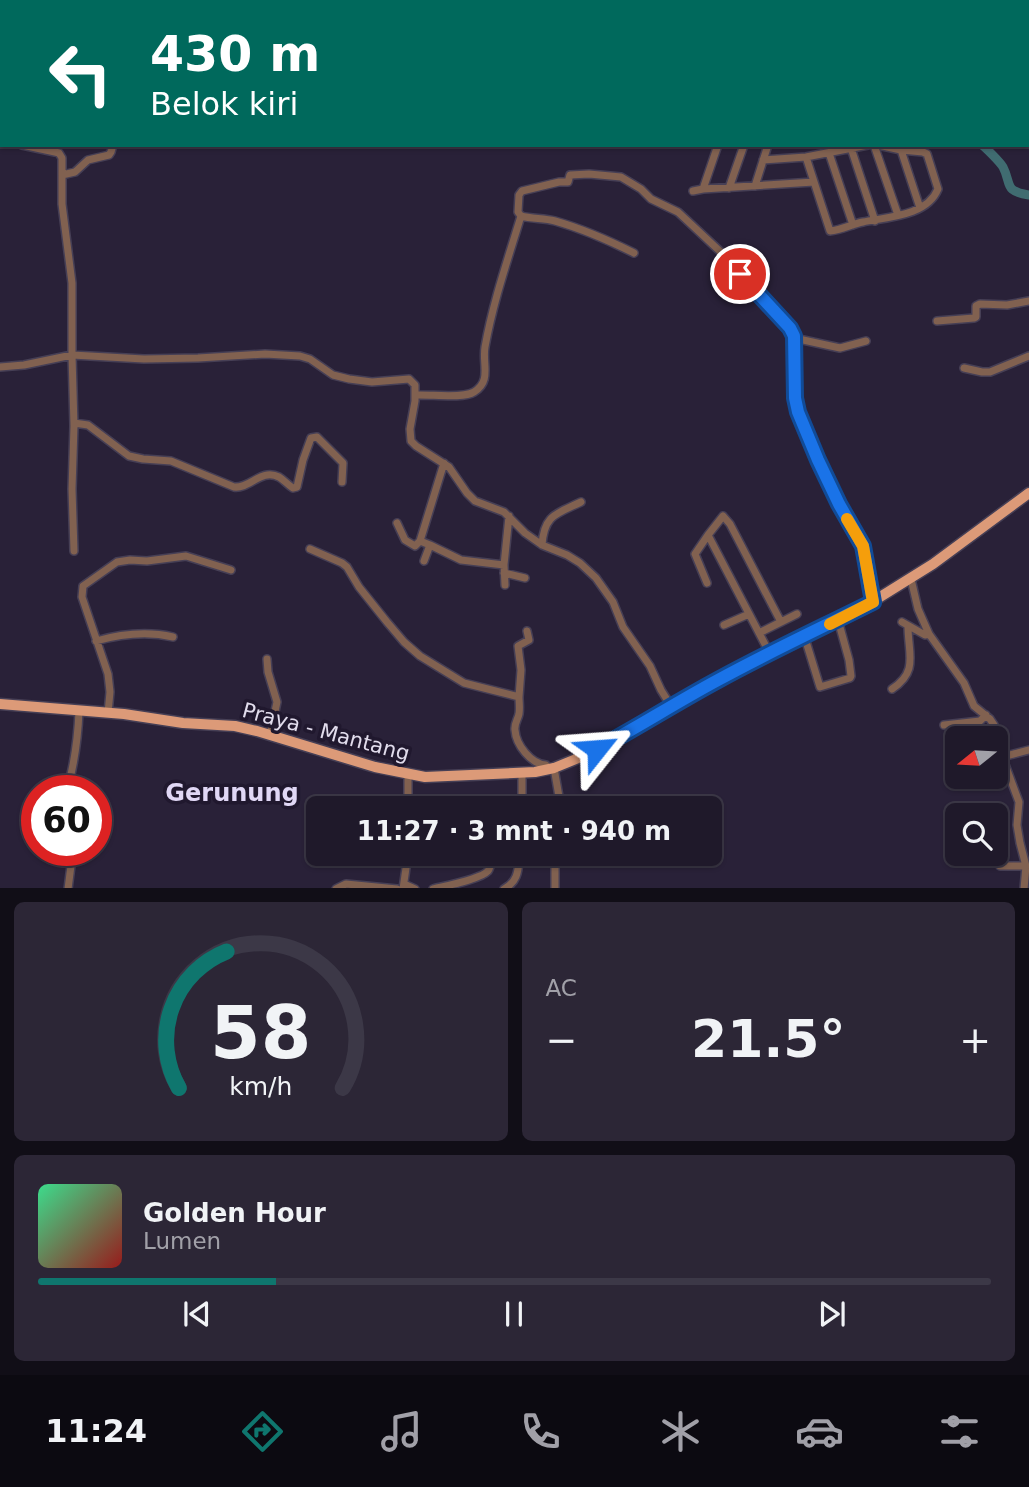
<!DOCTYPE html>
<html lang="id">
<head>
<meta charset="utf-8">
<style>
  body { margin:0; font-family:"DejaVu Sans",sans-serif; background:#2c2636; color:#f1f3f6; height:100vh; display:flex; flex-direction:column; font-size:26px; white-space:nowrap }
  * { box-sizing:border-box; margin:0 }
  p { font-size:23px; color:#a1a0a8 }
  .icon { flex:none; width:38px; height:38px; fill:none; stroke:currentColor; stroke-width:2; stroke-linecap:round; stroke-linejoin:round }
  .map { position:relative; height:888px; overflow:hidden }
  .panel { display:flex; flex-direction:column; gap:14px; padding:14px; background:#110e17; flex:1 }
  .panel>* { flex:none }
  .guide { position:absolute; left:0px; top:0px; width:1029px; height:147px; box-shadow:0 2px 5px #0004,0 0 0 2px #3c3847; background:#00695c; color:#fff; overflow:hidden }
  .needle { width:46px; rotate:252deg }
  .buttons { position:absolute; left:945px; top:726px; display:grid; gap:14px }
  .buttons a { display:grid; place-items:center; width:63px; height:63px; border-radius:10px; background:#1f192a; box-shadow:0 2px 5px #0004,0 0 0 2px #3c3847; font-size:35px }
  .speed { position:absolute; left:21px; top:775px; display:flex; gap:14px; font-size:35px; font-weight:700; text-align:center }
  .speed>* { display:grid; place-content:center; width:91px; height:91px; border-radius:50%; background:#1f192a; box-shadow:0 2px 5px #0004,0 0 0 2px #3c3847; line-height:1 }
  .speed .limit { border:10px solid #d22; background:#fff; color:#111 }
  .pin { position:absolute; display:grid; place-items:center; width:60px; height:60px; color:#fff; margin:-30px; border:4px solid #fff; border-radius:50%; box-shadow:0 2px 7px #0007 }
  .me { position:absolute; width:77px; margin:-38px; rotate:62deg; stroke-linejoin:round; filter:drop-shadow(0 0 5px #0008) }
  .turn { display:flex; align-items:center; gap:24px; height:147px; padding:0 35px; font-size:32px }
  .turn .icon { width:91px; height:91px; stroke-width:2.5 }
  .turn b { display:block; font-size:49px; line-height:60px }
  .big { font-size:52px; font-weight:800; line-height:1.1 }
  .panel .card { flex:1; display:flex; flex-direction:column; justify-content:center; gap:10px; min-width:0; padding:0 24px; border-radius:10px; background:#2c2636 }
  .panel .dial { align-items:center; gap:0 }
  .dial svg { height:182px; overflow:visible; fill:none; stroke:#3c3847; stroke-width:7; stroke-linecap:round; text-anchor:middle }
  .dial text { fill:#f1f3f6; stroke:none }
  .song { display:flex; align-items:center; gap:21px }
  .cover { width:84px; height:84px; border-radius:10px; background:linear-gradient(135deg,hsl(150 70% 55%),hsl(0 70% 35%)) }
  .played { height:7px; border-radius:4px; background:linear-gradient(90deg,#0f766e 25%,#3c3847 25%) }
  .keys { display:flex; justify-content:space-around; direction:ltr }
  .heat { display:flex; justify-content:space-between; align-items:center; font-size:38px; direction:ltr }
  .panel .tiles { flex:1; display:grid; gap:14px; grid-template-columns:1fr 1fr }
  .card:last-child { grid-column:span 2 }
  .trip { position:absolute; left:306px; top:796px; width:416px; height:70px; border-radius:10px; background:#1f192a; box-shadow:0 2px 5px #0004,0 0 0 2px #3c3847; font-weight:800; line-height:70px; text-align:center }
  .tabs { display:flex; height:112px; justify-content:space-around; align-items:center; background:#0c0a11; color:#a1a0a8 }
  .tabs .icon { width:49px; height:49px }
  .tabs .current { color:#0f766e }
  .tabs b { font-size:32px; color:#f1f3f6 }
  .map>svg:first-child { display:block }
  .lines { fill:none; stroke-linecap:round; stroke-linejoin:round }
  .river { stroke:#406c71; stroke-width:9 }
  .minor-casing { stroke:#463f55; stroke-width:10 }
  .major-casing { stroke:#463f55; stroke-width:13 }
  .minor { stroke:#816150; stroke-width:7 }
  .major { stroke:#dc9a78; stroke-width:10 }
  .route-casing { stroke:#114b97; stroke-width:18 }
  .route { stroke:#1a73e8; stroke-width:12 }
  .slow { stroke:#f59e0b; stroke-width:12 }
  .labels { text-anchor:middle; stroke-width:7; stroke-linejoin:round; paint-order:stroke }
  .street-label { font-size:21px; fill:#e1dcec; stroke:#20182e }
  .quarter-label { font-size:24px; font-weight:bold; fill:#e0d7f5; stroke:#20182e }
</style>
</head>
<body>
<div class="map">
<svg width="1029" height="889" viewBox="0 0 1029 889">
  <rect width="100%" height="100%" fill="#292138"/>
  <g class="lines">
    <path class="river" d="M 216,0 L 219,2
      M 982,145 C 987,149 1000,162 1003,167 C 1012,184 1003,191 1029,195"/>
    <g class="minor-casing">
      <path id="minor" d="M 914,0 L 915,2
        M 822,2 L 823,0
        M 0,140 L 2,140
        M 22,145 L 55,152 L 59,153 L 62,158 L 62,204 L 72,283 L 72,355 L 74,426 L 72,489 L 74,551
        M 874,145 L 898,215
        M 851,148 L 875,221
        M 901,150 L 920,208
        M 829,153 L 853,225
        M 806,157 L 830,231 C 842,230 852,224 863,222 C 888,217 927,216 938,189 L 927,154 L 923,152 L 901,150 L 878,145
        M 763,160 L 806,157 L 868,145
        M 62,175 L 75,172 L 88,160 L 109,155 L 111,152 L 113,145
        M 755,186 L 768,145
        M 729,188 L 744,145
        M 703,189 L 718,145
        M 693,191 L 703,189 L 814,182
        M 521,216 C 532,219 544,218 555,221 C 583,229 608,240 634,253
        M 937,321 L 974,318 L 976,317 L 976,306 L 980,304 L 1007,305 L 1029,301
        M 794,338 L 840,348 L 866,341
        M 0,367 L 24,365 L 72,355 L 144,359 L 198,358 L 265,354 L 300,356 L 310,359 L 333,375 L 349,379 L 372,382 L 409,379 L 415,385 L 415,401 L 410,429 L 411,441 L 416,446 L 449,467 L 467,493 L 475,501 L 504,512 L 525,533 L 542,545 L 567,555 L 580,563 L 596,578 L 613,602 L 623,627 L 650,666 L 661,690 L 671,706
        M 964,368 L 982,372 L 990,372 L 1029,356
        M 415,395 C 430,394 463,399 474,392 C 492,381 482,364 485,347 C 493,302 508,259 521,216 L 518,212 L 519,195 L 522,191 L 559,182 L 568,182 L 570,175 L 589,174 L 621,177 L 641,189 L 651,199 L 678,212 L 725,256 L 792,332 L 795,341 C 793,369 793,398 802,424 L 839,504 L 863,546 L 872,602
        M 74,423 L 88,425 L 129,456 L 143,459 L 171,461 L 234,487 C 250,489 261,468 279,477 C 284,480 288,485 293,488 L 297,487 L 303,460 L 311,438 L 317,437 L 343,463 L 342,482
        M 397,523 L 405,540 L 415,546 L 420,541
        M 708,535 L 770,654
        M 430,545 L 461,560 L 504,565
        M 542,545 C 544,515 556,514 581,502
        M 310,549 L 342,563 L 347,567 L 359,587 L 387,622 L 404,642 L 420,656 L 464,683 L 519,697 C 519,702 520,708 519,714 C 518,719 514,724 515,730 C 516,745 531,764 546,765 L 549,769
        M 424,561 L 430,545 L 420,541 L 444,463
        M 504,573 L 525,578
        M 911,579 L 918,609 L 929,634 L 964,683 L 974,706 L 990,719 L 994,725 L 1000,751 L 1019,802 L 1017,825 L 1020,843 L 1026,866 L 1024,889
        M 707,583 L 695,554 L 708,535 L 723,516 L 730,524 L 781,622
        M 505,585 L 504,565 L 509,516
        M 902,622 L 925,635 L 929,634
        M 724,625 L 749,614
        M 759,633 L 797,614
        M 804,635 L 820,687 L 850,678 L 851,676 L 849,660 L 838,620
        M 96,641 C 121,634 147,631 173,637
        M 267,659 L 268,672 L 277,702 L 270,735
        M 892,689 C 919,671 908,654 908,626
        M 519,697 L 521,670 L 518,646 L 529,640 L 527,631
        M 108,713 L 110,692 L 108,674 L 82,597 L 83,586 L 117,562 L 130,560 L 147,561 L 186,556 L 231,570
        M 944,725 L 980,721 L 986,715
        M 1002,757 L 1029,750
        M 554,768 L 561,808
        M 408,774 L 408,808
        M 67,791 C 74,765 78,738 79,711
        M 522,808 L 522,773
        M 1000,866 L 1026,866
        M 404,884 L 415,889
        M 68,889 L 73,850
        M 336,889 L 346,884 L 397,889
        M 403,889 L 408,854
        M 433,889 C 445,886 481,879 488,871 C 491,867 492,859 493,854
        M 504,889 C 519,881 518,869 520,854
        M 555,889 L 555,854"/>
    </g>
    <g class="major-casing">
      <path id="major" d="M 0,704 L 124,714 L 183,723 L 235,726 L 257,731 L 375,767 L 425,777 L 535,772 L 554,768 L 588,754 L 646,723 L 671,706 L 720,679 L 872,602 L 933,564 L 1029,493"/>
    </g>
    <use href="#minor" class="minor"/>
    <use href="#major" class="major"/>
  </g>
  <g class="lines">
    <g class="route-casing">
      <path id="route" d="M 597,749 C 638,727 677,702 718,680 C 769,652 821,628 873,602 L 863,546 L 839,504 L 818,460 L 798,412 L 795,398 L 794,336 L 790,328 L 740,274"/>
    </g>
    <use href="#route" class="route"/>
    <path class="slow" d="M 830,624 L 873,602 L 863,546 L 847,519"/>
  </g>
  <g class="labels">
    <g class="street-label">
      <text transform="translate(326 732) rotate(15)" y="7">Praya - Mantang</text>
    </g>
    <g class="quarter-label">
      <text x="232" y="801">Gerunung</text>
    </g>
  </g>
</svg>
<div class="buttons">
<a><svg class="needle" viewBox="-14 -14 28 28"><path d="M0-13l5 13h-10z" fill="#e53935"/><path d="M0 13l5-13h-10z" fill="#a1a0a8"/></svg></a>
<a><svg class="icon" aria-label="search" viewBox="0 0 24 24"><circle cx="10" cy="10" r="6"/><path d="M15 15l6 6"/></svg></a>
</div>
<div class="speed"><div class="limit">60</div></div>
<div class="pin" style="left:740px;top:274px;background:#d93025"><svg class="icon" aria-label="arrive" viewBox="0 0 24 24"><path d="M6 21V4h12l-3 4 3 4H6"/></svg></div>
<svg class="me" style="left:597px;top:749px" viewBox="-20 -20 40 40"><path d="M0-17L14 15 0 8-14 15z" fill="#1a73e8" stroke="#fff" stroke-width="4"/></svg>
<div class="trip">11:27 · 3 mnt · 940 m</div>
<div class="guide">
<div class="turn"><svg class="icon" aria-label="left" viewBox="0 0 24 24"><path d="M17 20v-9H6M10 6l-5 5 5 5"/></svg><div><b>430 m</b>Belok kiri</div></div>
</div>
</div>
<section class="panel">
<div class="tiles">
<div class="card dial"><svg viewBox="0 0 100 80">
<path d="M14 69A42 42 0 1 1 86 69"/>
<path d="M14 69A42 42 0 0 1 35 9" stroke="#0f766e"/>
<text x="50" y="56" font-size="32" font-weight="700">58</text>
<text x="50" y="72" font-size="11">km/h</text>
</svg></div>
<div class="card"><p>AC</p>
<div class="heat"><a>−</a><b class="big">21.5°</b><a>+</a></div>
</div>
<div class="card">
<div class="song"><i class="cover"></i><div><b>Golden Hour</b><p>Lumen</p></div></div>
<div class="played"></div>
<div class="keys"><svg class="icon" aria-label="previous" viewBox="0 0 24 24"><path d="M18 5L8 12l10 7zM5 5v14"/></svg><svg class="icon" aria-label="pause" viewBox="0 0 24 24"><path d="M8 5v14M16 5v14"/></svg><svg class="icon" aria-label="next" viewBox="0 0 24 24"><path d="M6 5l10 7-10 7zM19 5v14"/></svg></div>
</div>
</div>
</section>
<nav class="tabs">
<b>11:24</b>
<svg class="icon current" aria-label="directions" viewBox="0 0 24 24"><path d="M12 3l9 9-9 9-9-9zM9 14v-3h6M13 9l2 2-2 2"/></svg>
<svg class="icon" aria-label="music" viewBox="0 0 24 24"><path d="M9 18V5l10-2v13"/><circle cx="6" cy="18" r="3"/><circle cx="16" cy="16" r="3"/></svg>
<svg class="icon" aria-label="phone" viewBox="0 0 24 24"><path d="M5 4h4l2 5-3 2q2 4 5 5l2-3 5 2v4C11 20 4 13 5 4z"/></svg>
<svg class="icon" aria-label="climate" viewBox="0 0 24 24"><path d="M12 3v18M4 7l16 10M4 17L20 7"/></svg>
<svg class="icon" aria-label="car" viewBox="0 0 24 24"><path d="M5 17H2v-5l4-1 3-4h7l3 4 3 1v5h-3M9 17h6M6 11h13"/><circle cx="7" cy="17" r="2"/><circle cx="17" cy="17" r="2"/></svg>
<svg class="icon" aria-label="filters" viewBox="0 0 24 24"><path d="M4 7h16M4 17h16"/><circle cx="9" cy="7" r="2"/><circle cx="15" cy="17" r="2"/></svg>
</nav>
</body>
</html>
